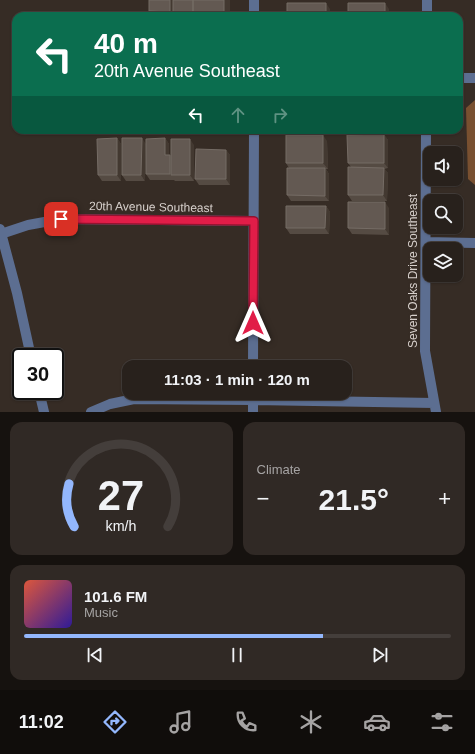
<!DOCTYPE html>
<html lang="en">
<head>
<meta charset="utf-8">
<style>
  body { margin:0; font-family:Helvetica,sans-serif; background:#302925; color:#f1f3f6; height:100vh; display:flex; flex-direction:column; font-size:15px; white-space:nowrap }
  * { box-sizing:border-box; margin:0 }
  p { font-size:13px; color:#a5a3a3 }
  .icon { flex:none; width:22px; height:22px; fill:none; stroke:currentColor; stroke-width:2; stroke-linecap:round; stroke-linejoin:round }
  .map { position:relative; height:412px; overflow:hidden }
  .side { display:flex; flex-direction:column; gap:10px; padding:10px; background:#16120f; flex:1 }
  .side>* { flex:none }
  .banner { position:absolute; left:12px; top:12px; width:451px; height:122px; border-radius:12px; box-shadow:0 1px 3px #0004,0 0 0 1px #443e3b; background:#0b6e4f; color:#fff; overflow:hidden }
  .fabs { position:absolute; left:423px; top:146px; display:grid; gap:8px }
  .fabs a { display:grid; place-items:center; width:40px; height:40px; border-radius:8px; background:#28211c; box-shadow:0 1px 3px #0004,0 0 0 1px #443e3b; font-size:20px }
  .speed { position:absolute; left:12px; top:348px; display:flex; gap:8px; font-size:20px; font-weight:700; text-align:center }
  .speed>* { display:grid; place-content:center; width:52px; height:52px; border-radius:50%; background:#28211c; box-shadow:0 1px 3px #0004,0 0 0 1px #443e3b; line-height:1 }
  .speed .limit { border:2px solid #111; border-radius:6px; background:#fff; color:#111 }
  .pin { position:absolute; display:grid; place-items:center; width:34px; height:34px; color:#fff; margin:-17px; border-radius:8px; box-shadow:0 2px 6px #0006 }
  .me { position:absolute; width:44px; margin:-22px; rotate:0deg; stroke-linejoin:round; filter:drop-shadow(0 0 3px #0008) }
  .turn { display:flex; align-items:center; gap:14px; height:84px; padding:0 16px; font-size:18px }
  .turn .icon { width:52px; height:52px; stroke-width:2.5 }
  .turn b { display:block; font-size:28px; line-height:34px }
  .lanes { display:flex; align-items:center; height:38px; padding:0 16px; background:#0003; justify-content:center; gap:20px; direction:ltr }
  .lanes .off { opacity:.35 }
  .big { font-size:30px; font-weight:800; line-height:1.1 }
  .side .tile { flex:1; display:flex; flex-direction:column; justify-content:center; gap:6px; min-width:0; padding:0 14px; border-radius:12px; background:#302925 }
  .side .dial { align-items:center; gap:0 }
  .dial svg { height:104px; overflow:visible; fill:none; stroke:#443e3b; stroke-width:7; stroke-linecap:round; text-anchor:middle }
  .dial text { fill:#f1f3f6; stroke:none }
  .song { display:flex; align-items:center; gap:12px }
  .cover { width:48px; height:48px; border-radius:6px; background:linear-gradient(135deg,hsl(10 70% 55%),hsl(250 70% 35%)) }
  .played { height:4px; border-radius:2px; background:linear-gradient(90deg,#93b7fd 70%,#443e3b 70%) }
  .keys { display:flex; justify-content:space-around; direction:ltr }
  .heat { display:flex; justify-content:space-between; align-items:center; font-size:22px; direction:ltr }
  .side .tiles { flex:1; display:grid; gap:10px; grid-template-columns:1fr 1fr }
  .tile:last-child { grid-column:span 2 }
  .trip { position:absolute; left:122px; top:360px; width:230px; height:40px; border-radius:12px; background:#28211c; box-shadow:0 1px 3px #0004,0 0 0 1px #443e3b; font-weight:800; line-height:40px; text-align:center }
  .tabs { display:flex; height:64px; justify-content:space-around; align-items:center; background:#100d0b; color:#a5a3a3 }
  .tabs .icon { width:28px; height:28px }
  .tabs .on { color:#93b7fd }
  .tabs b { font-size:18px; color:#f1f3f6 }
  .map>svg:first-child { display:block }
  .water { fill:#795030 }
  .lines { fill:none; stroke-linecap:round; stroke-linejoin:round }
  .minor { stroke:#5c6e91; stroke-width:10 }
  .wall { fill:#554b43 }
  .shaded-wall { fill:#433931 }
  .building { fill:#635952; stroke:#756c65 }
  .route-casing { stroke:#92132f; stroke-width:10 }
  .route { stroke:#e11d48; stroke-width:7 }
  .labels { text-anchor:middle; stroke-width:4; stroke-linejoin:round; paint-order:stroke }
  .street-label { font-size:12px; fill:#d7d0cc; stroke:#362c25 }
</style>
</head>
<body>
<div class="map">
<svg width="475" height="412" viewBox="0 0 475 412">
  <rect width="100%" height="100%" fill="#362c25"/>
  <path class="water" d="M 475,100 L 475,185 L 468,179 L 466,108 Z"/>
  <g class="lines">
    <path class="minor" d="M 254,16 L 254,0
      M 427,16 L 427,0
      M 459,78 L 475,78
      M 426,130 L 425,351 L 436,412
      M 0,229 L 17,293 L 31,357
      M 1,234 L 28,225 L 61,219 L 254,221
      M 426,242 L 475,243
      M 253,367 L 254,130
      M 39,391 L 44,412
      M 91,412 L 110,404 L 134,399 L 253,400 L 434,403
      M 253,412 L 253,393"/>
  </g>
  <path class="wall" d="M 149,0 L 230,0 L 230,16 L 175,16 L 174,15 L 174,16 L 153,16 L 149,11 Z
    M 288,130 L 330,130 L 330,135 L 301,135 L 327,141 L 328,169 L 326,169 L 329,174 L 329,201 L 291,201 L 287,195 L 289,168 L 286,163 L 291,135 Z
    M 347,130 L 389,130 L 389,135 L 384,135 L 388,140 L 388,168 L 384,169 L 388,173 L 387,201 L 352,201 L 348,195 L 351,167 L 348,163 L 350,135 Z
    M 117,138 L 121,144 L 121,181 L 102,181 L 98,175 Z
    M 122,138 L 145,181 L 126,181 L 122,175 Z
    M 165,138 L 169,144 L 169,155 L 171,157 L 194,145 L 194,181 L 175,181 L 174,180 L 150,180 L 146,174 Z
    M 226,150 L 230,155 L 230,185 L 199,185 L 195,179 Z
    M 326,206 L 330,212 L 329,234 L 290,234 L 286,228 Z
    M 389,208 L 389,235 L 352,234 L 348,228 Z"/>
  <path class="shaded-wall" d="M 170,0 L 174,0 L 173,13 L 174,15 L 174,16 L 173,16 L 170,12 Z
    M 224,0 L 230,0 L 230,16 L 224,16 Z
    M 326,3 L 330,9 L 330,16 L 326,16 Z
    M 385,3 L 389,9 L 389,16 L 385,16 Z
    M 326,130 L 330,130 L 330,135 Z
    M 385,130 L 389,130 L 389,135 Z
    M 384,134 L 388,140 L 388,168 L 384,163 Z
    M 323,135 L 327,141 L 328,169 L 323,163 Z
    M 117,138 L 121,144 L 121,181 L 117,175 Z
    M 142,138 L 146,144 L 145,181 L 141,175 Z
    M 165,138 L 169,144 L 169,161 L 165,155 Z
    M 190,139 L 194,145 L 194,181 L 190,175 Z
    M 226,150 L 230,155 L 230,185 L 226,179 Z
    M 170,155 L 174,161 L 171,175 L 170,174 Z
    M 325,168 L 329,174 L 329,201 L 325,196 Z
    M 384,168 L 388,173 L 387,201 L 383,195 Z
    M 385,202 L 389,208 L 389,235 L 385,229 Z
    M 326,206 L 330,212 L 329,234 L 325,228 Z"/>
  <path class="building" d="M 149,0 L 170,0 L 170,12 L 149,11 Z
    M 173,0 L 193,0 L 193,13 L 173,13 Z
    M 193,0 L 224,0 L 224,16 L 193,16 Z
    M 287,3 L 326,3 L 326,16 L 287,16 Z
    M 348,3 L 385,3 L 385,16 L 348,16 Z
    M 384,134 L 384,163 L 348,163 L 347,135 Z
    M 286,135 L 323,135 L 323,163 L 286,163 Z
    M 117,138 L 117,175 L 98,175 L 97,139 Z
    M 122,138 L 142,138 L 141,175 L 122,175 Z
    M 165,138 L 165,155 L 170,155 L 170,174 L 146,174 L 146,139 Z
    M 171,139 L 190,139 L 190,175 L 171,175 Z
    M 196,149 L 226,150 L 226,179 L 195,179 Z
    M 348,167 L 384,168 L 383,195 L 348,195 Z
    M 287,168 L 325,168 L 325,196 L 287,195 Z
    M 348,202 L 385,202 L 385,229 L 348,228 Z
    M 286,206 L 326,206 L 325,228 L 286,228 Z"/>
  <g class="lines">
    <g class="route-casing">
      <path id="route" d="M 61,219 L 254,221 L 253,323"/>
    </g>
    <use href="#route" class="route"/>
  </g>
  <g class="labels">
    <g class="street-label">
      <text transform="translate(151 207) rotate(1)" y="4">20th Avenue Southeast</text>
      <text transform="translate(413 271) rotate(-90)" y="4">Seven Oaks Drive Southeast</text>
    </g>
  </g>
</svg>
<div class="fabs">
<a><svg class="icon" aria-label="sound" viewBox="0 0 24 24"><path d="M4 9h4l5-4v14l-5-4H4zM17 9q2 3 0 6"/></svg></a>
<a><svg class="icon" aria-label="search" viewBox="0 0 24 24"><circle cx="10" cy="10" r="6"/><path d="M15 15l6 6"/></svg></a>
<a><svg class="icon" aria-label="layers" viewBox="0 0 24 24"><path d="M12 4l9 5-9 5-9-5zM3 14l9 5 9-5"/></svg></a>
</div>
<div class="speed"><div class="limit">30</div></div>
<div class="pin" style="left:61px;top:219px;background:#d93025"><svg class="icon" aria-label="arrive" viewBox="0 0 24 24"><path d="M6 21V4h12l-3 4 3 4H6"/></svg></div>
<svg class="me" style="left:253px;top:323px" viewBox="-20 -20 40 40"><path d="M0-17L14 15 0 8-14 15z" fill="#e11d48" stroke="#fff" stroke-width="4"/></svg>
<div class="trip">11:03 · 1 min · 120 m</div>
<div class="banner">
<div class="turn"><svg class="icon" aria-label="left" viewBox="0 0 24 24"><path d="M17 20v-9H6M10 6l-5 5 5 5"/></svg><div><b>40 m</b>20th Avenue Southeast</div></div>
<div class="lanes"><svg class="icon" aria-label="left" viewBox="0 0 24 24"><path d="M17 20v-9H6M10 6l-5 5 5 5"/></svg><svg class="icon off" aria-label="ahead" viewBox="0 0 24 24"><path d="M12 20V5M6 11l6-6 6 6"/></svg><svg class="icon off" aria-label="right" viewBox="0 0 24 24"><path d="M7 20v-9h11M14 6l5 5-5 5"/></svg></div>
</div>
</div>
<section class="side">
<div class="tiles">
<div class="tile dial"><svg viewBox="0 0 100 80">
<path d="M14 69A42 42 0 1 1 86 69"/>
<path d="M14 69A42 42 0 0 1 10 36" stroke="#93b7fd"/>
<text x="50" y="56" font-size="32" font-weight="700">27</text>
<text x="50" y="72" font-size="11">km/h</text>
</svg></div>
<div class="tile"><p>Climate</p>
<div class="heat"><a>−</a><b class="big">21.5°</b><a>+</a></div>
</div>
<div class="tile">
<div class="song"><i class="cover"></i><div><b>101.6 FM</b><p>Music</p></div></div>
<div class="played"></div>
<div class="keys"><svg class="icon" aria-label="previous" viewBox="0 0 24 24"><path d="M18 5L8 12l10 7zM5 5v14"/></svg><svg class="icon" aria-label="pause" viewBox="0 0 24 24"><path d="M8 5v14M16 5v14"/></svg><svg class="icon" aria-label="next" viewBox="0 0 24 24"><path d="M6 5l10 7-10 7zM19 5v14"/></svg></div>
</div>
</div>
</section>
<nav class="tabs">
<b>11:02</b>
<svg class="icon on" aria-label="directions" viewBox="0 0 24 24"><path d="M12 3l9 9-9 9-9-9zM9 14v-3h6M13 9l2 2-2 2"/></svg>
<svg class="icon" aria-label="music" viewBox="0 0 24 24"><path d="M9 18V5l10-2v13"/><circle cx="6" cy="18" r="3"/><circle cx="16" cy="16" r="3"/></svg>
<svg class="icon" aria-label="phone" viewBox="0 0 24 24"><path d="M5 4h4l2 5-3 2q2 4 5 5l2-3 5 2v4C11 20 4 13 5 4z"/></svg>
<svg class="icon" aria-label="climate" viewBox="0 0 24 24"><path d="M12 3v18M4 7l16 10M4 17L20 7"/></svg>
<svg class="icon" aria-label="car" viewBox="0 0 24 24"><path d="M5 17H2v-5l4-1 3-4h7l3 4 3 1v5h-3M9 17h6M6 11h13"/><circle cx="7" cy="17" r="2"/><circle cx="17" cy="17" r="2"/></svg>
<svg class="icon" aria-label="filters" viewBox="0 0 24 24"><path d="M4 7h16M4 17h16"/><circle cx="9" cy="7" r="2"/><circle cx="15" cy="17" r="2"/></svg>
</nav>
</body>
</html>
